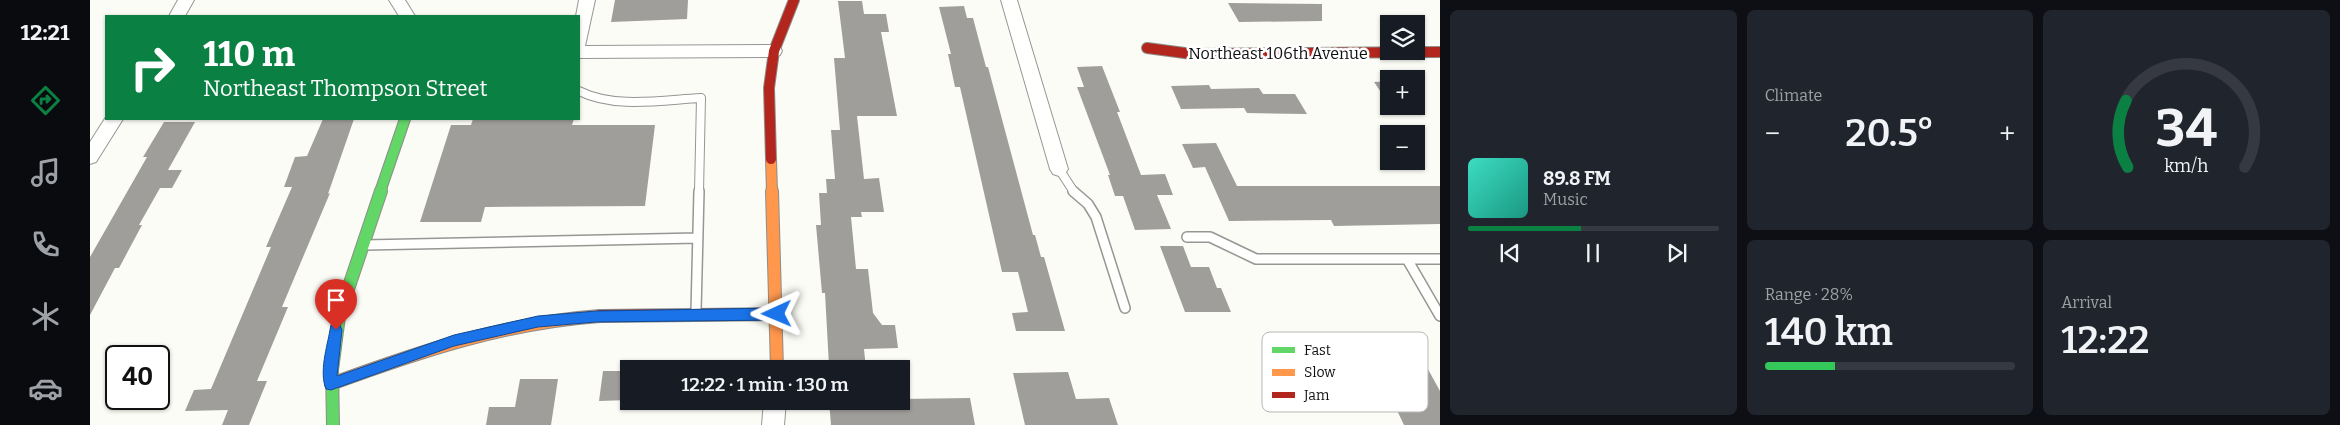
<!DOCTYPE html>
<html lang="en">
<head>
<meta charset="utf-8">
<style>
  body { margin:0; font-family:Bitter,serif; background:#20242c; color:#f1f3f6; height:100vh; display:flex; flex-direction:column; font-size:19px; white-space:nowrap }
  * { box-sizing:border-box; margin:0 }
  p { font-size:16px; color:#9ea1a6 }
  .icon { flex:none; width:28px; height:28px; fill:none; stroke:currentColor; stroke-width:2; stroke-linecap:round; stroke-linejoin:round }
  .map { position:relative; flex:1; overflow:hidden }
  .details { display:flex; flex-direction:column; gap:10px; padding:10px; background:#0d0f14; width:900px }
  .details>* { flex:none }
  .banner { position:absolute; left:15px; top:15px; width:475px; height:105px; border-radius:0px; box-shadow:0 1px 4px #0004; background:#0b8043; color:#fff; overflow:hidden }
  .fabs { position:absolute; left:1290px; top:15px; display:grid; gap:10px }
  .fabs a { display:grid; place-items:center; width:45px; height:45px; border-radius:0px; background:#171b24; box-shadow:0 1px 4px #0004; font-size:25px }
  .speed { position:absolute; left:15px; top:345px; display:flex; gap:10px; font-size:25px; font-weight:700; text-align:center }
  .speed>* { display:grid; place-content:center; width:65px; height:65px; border-radius:50%; background:#171b24; box-shadow:0 1px 4px #0004; line-height:1 }
  .speed .limit { border:2px solid #111; border-radius:8px; background:#fff; color:#111 }
  .pin { position:absolute; display:grid; place-items:center; width:42px; height:42px; color:#fff; margin:-51px -21px; border-radius:50% 50% 50% 0; rotate:-45deg; box-shadow:0 0 5px #0007 }
  .pin .icon { rotate:45deg }
  .me { position:absolute; width:55px; margin:-28px; rotate:269deg; stroke-linejoin:round; filter:drop-shadow(0 0 4px #0008) }
  .turn { display:flex; align-items:center; gap:18px; height:105px; padding:0 15px; font-size:22px }
  .turn .icon { width:65px; height:65px; stroke-width:2.5 }
  .turn b { display:block; font-size:35px; line-height:42px }
  .big { font-size:38px; font-weight:600; line-height:1.1 }
  .details .tile { flex:1; display:flex; flex-direction:column; justify-content:center; gap:8px; min-width:0; padding:0 18px; border-radius:8px; background:#20242c }
  .details .dial { align-items:center; gap:0 }
  .dial svg { height:130px; overflow:visible; fill:none; stroke:#363941; stroke-width:7; stroke-linecap:round; text-anchor:middle }
  .dial text { fill:#f1f3f6; stroke:none }
  .song { display:flex; align-items:center; gap:15px }
  .cover { width:60px; height:60px; border-radius:8px; background:linear-gradient(135deg,hsl(170 70% 55%),hsl(170 70% 35%)) }
  .played { height:5px; border-radius:2px; background:linear-gradient(90deg,#0b8043 45%,#363941 45%) }
  .keys { display:flex; justify-content:space-around; direction:ltr }
  .heat { display:flex; justify-content:space-between; align-items:center; font-size:28px; direction:ltr }
  .charge { height:8px; border-radius:4px; background:linear-gradient(90deg,#34c759 28%,#363941 0) }
  .details .tiles { flex:1; display:grid; gap:10px; grid-template-columns:repeat(3,1fr) }
  .tile:first-child { grid-row:span 2 }
  .trip { position:absolute; left:530px; top:360px; width:290px; height:50px; border-radius:0px; background:#171b24; box-shadow:0 1px 4px #0004; font-weight:600; line-height:50px; text-align:center }
  main { display:flex; flex:1; min-height:0 }
  .dock { display:flex; flex-direction:column; width:90px; justify-content:space-around; align-items:center; background:#090b0e; color:#9ea1a6 }
  .dock .icon { width:35px; height:35px }
  .dock .on { color:#0b8043 }
  .dock b { font-size:22px; color:#f1f3f6 }
  .map>svg:first-child { display:block }
  .building { fill:#a09e9b }
  .lines { fill:none; stroke-linecap:round; stroke-linejoin:round }
  .lane-far1-casing { stroke:#969694; stroke-width:10 }
  .lane-casing { stroke:#969694; stroke-width:12 }
  .street-casing { stroke:#969694; stroke-width:2 }
  .fast-far1-casing { stroke:#8d8d8a; stroke-width:12 }
  .fast-casing { stroke:#8d8d8a; stroke-width:14 }
  .slow-far1-casing { stroke:#8d8d8a; stroke-width:12 }
  .slow-casing { stroke:#8d8d8a; stroke-width:14 }
  .jam-far1-casing { stroke:#8d8d8a; stroke-width:12 }
  .jam-casing { stroke:#8d8d8a; stroke-width:14 }
  .lane-far1 { stroke:#fffffe; stroke-width:8 }
  .lane { stroke:#fffffe; stroke-width:9 }
  .street { fill:#fffffe; fill-rule:evenodd }
  .fast-far1 { stroke:#63d668; stroke-width:10 }
  .fast { stroke:#63d668; stroke-width:12 }
  .slow-far1 { stroke:#ff974d; stroke-width:10 }
  .slow { stroke:#ff974d; stroke-width:12 }
  .jam-far1 { stroke:#b3261e; stroke-width:10 }
  .jam { stroke:#b3261e; stroke-width:12 }
  .route { fill:#1a73e8; stroke:#114b97 }
  .labels { text-anchor:middle; stroke-width:5; stroke-linejoin:round; paint-order:stroke }
  .street-label { font-size:16px; fill:#101010; stroke:#fff }
  .key { fill:#fff; stroke:#b7b7b7; stroke-width:1 }
  .key-label { font-size:14px; fill:#101010 }
</style>
</head>
<body>
<main>
<nav class="dock">
<b>12:21</b>
<svg class="icon on" aria-label="directions" viewBox="0 0 24 24"><path d="M12 3l9 9-9 9-9-9zM9 14v-3h6M13 9l2 2-2 2"/></svg>
<svg class="icon" aria-label="music" viewBox="0 0 24 24"><path d="M9 18V5l10-2v13"/><circle cx="6" cy="18" r="3"/><circle cx="16" cy="16" r="3"/></svg>
<svg class="icon" aria-label="phone" viewBox="0 0 24 24"><path d="M5 4h4l2 5-3 2q2 4 5 5l2-3 5 2v4C11 20 4 13 5 4z"/></svg>
<svg class="icon" aria-label="climate" viewBox="0 0 24 24"><path d="M12 3v18M4 7l16 10M4 17L20 7"/></svg>
<svg class="icon" aria-label="car" viewBox="0 0 24 24"><path d="M5 17H2v-5l4-1 3-4h7l3 4 3 1v5h-3M9 17h6M6 11h13"/><circle cx="7" cy="17" r="2"/><circle cx="17" cy="17" r="2"/></svg>
</nav>
<div class="map">
<svg width="1350" height="425" viewBox="0 0 1350 425">
  <rect width="100%" height="100%" fill="#fcfcf6"/>
  <path class="building" d="M 525,0 L 598,0 L 597,19 L 521,22 Z
    M 748,1 L 772,1 L 774,14 L 796,14 L 799,32 L 791,32 L 807,116 L 767,116 L 774,179 L 789,178 L 794,212 L 771,212 L 772,217 L 761,217 L 766,269 L 778,269 L 783,313 L 792,325 L 805,325 L 808,348 L 774,349 L 776,369 L 737,369 L 736,366 L 739,366 L 735,293 L 732,293 L 726,225 L 731,225 L 729,193 L 737,193 L 736,179 L 745,179 L 741,130 L 750,130 L 744,58 L 755,58 Z
    M 1138,3 L 1232,4 L 1232,21 L 1149,22 Z
    M 874,6 L 877,18 L 883,18 L 896,67 L 898,67 L 943,235 L 945,235 L 951,257 L 954,257 L 975,331 L 926,331 L 922,313 L 938,312 L 928,272 L 912,272 L 870,87 L 865,87 L 858,54 L 861,54 L 849,7 Z
    M 1012,66 L 1030,112 L 1027,112 L 1051,175 L 1075,174 L 1083,195 L 1067,195 L 1081,229 L 1045,230 L 1033,196 L 1025,196 L 1018,175 L 1020,175 L 987,87 L 994,87 L 987,67 Z
    M 1299,81 L 1299,104 L 1284,82 Z
    M 1119,85 L 1121,89 L 1169,88 L 1173,94 L 1205,94 L 1217,114 L 1157,113 L 1154,108 L 1091,109 L 1081,86 Z
    M 233,119 L 264,119 L 238,194 L 240,193 L 192,307 L 198,307 L 167,381 L 177,381 L 159,425 L 132,425 L 138,410 L 95,411 L 104,390 L 121,389 L 181,247 L 176,247 L 202,187 L 194,187 L 205,157 L 217,156 Z
    M 383,119 L 484,119 L 482,125 L 565,125 L 555,206 L 395,207 L 391,222 L 330,222 L 361,125 L 381,125 Z
    M 74,122 L 105,122 L 78,170 L 92,170 L 82,188 L 70,188 L 49,225 L 52,225 L 29,268 L 25,268 L 0,315 L 0,257 L 57,157 L 53,157 Z
    M 1126,143 L 1147,186 L 1350,186 L 1350,224 L 1244,226 L 1241,220 L 1139,221 L 1115,167 L 1103,168 L 1092,144 Z
    M 1070,246 L 1093,246 L 1101,267 L 1119,267 L 1127,288 L 1131,288 L 1141,312 L 1095,312 Z
    M 1274,342 L 1323,342 L 1350,391 L 1350,425 L 1314,425 Z
    M 513,371 L 539,371 L 539,400 L 509,401 Z
    M 978,372 L 986,399 L 1019,398 L 1028,425 L 935,425 L 923,373 Z
    M 430,379 L 468,379 L 461,425 L 396,425 L 399,407 L 425,407 Z
    M 880,398 L 885,425 L 741,425 L 739,401 L 811,401 L 811,399 Z"/>
  <g class="lines">
    <g class="lane-far1-casing">
      <path id="lane-far1" d="M 489,91 C 525,109 572,100 611,98 L 609,192
        M 969,169 L 984,192"/>
    </g>
    <g class="lane-casing">
      <path id="lane" d="M 983,191 L 998,204 L 1006,217 L 1035,308
        M 1097,237 L 1120,237 L 1166,259 L 1350,259
        M 275,245 L 608,238
        M 1317,259 L 1350,316
        M 606,312 L 609,191"/>
    </g>
    <g class="street-casing">
      <path id="street" d="M 88,0 L 104,0 L 95,16 L 79,16 Z
        M 299,0 L 315,0 L 325,16 L 309,16 Z
        M 489,0 L 505,0 L 495,46 L 684,45 L 690,47 L 692,51 L 690,55 L 684,57 L 489,58 L 489,16 L 486,16 Z
        M 911,0 L 927,0 L 978,169 L 975,174 L 969,176 L 963,174 L 960,169 Z
        M 16,117 L 16,119 L 33,119 L 6,162 L 0,164 L 0,142 Z
        M 674,401 L 696,401 L 694,425 L 672,425 Z"/>
    </g>
    <g class="fast-far1-casing">
      <path id="fast-far1" d="M 290,192 L 315,119"/>
    </g>
    <g class="fast-casing">
      <path id="fast" d="M 243,425 L 242,370 L 249,316 L 291,191"/>
    </g>
    <g class="slow-far1-casing">
      <path id="slow-far1" d="M 681,159 L 682,192"/>
    </g>
    <g class="slow-casing">
      <path id="slow" d="M 682,191 L 687,369
        M 241,384 C 331,351 414,323 510,316"/>
    </g>
    <g class="jam-far1-casing">
      <path id="jam-far1" d="M 1057,48 L 1102,54 L 1350,52
        M 681,159 L 679,88 L 684,51 L 704,0"/>
    </g>
    <g class="jam-casing">
      <path id="jam" d="M 510,316 L 687,314"/>
    </g>
    <use href="#lane-far1" class="lane-far1"/>
    <use href="#lane" class="lane"/>
    <use href="#street" class="street"/>
    <use href="#fast-far1" class="fast-far1"/>
    <use href="#fast" class="fast"/>
    <use href="#slow-far1" class="slow-far1"/>
    <use href="#slow" class="slow"/>
    <use href="#jam-far1" class="jam-far1"/>
    <use href="#jam" class="jam"/>
  </g>
  <path class="route" d="M 687,308 L 691,310 L 693,314 L 691,318 L 687,320 L 506,322 L 448,327 L 364,346 L 241,390 L 236,389 C 229,372 237,347 240,330 L 241,325 L 246,324 L 250,325 L 252,330 L 247,376 L 364,335 L 448,316 L 506,311 Z"/>
  <g class="labels">
    <g class="street-label">
      <text x="1188" y="59">Northeast 106th Avenue</text>
    </g>
  </g>
  <rect x="1172" y="332" width="166" height="80" rx="8" class="key"/>
  <rect x="1182" y="347" width="23" height="6" fill="#63d668"/>
  <rect x="1182" y="369" width="23" height="7" fill="#ff974d"/>
  <rect x="1182" y="392" width="23" height="6" fill="#b3261e"/>
  <g class="key-label">
    <text x="1214" y="355">Fast</text>
    <text x="1214" y="377">Slow</text>
    <text x="1214" y="400">Jam</text>
  </g>
</svg>
<div class="fabs">
<a><svg class="icon" aria-label="layers" viewBox="0 0 24 24"><path d="M12 4l9 5-9 5-9-5zM3 14l9 5 9-5"/></svg></a>
<a>+</a>
<a>−</a>
</div>
<div class="speed"><div class="limit">40</div></div>
<div class="pin" style="left:246px;top:330px;background:#d93025"><svg class="icon" aria-label="arrive" viewBox="0 0 24 24"><path d="M6 21V4h12l-3 4 3 4H6"/></svg></div>
<svg class="me" style="left:687px;top:314px" viewBox="-20 -20 40 40"><path d="M0-17L14 15 0 8-14 15z" fill="#1a73e8" stroke="#fff" stroke-width="4"/></svg>
<div class="trip">12:22 · 1 min · 130 m</div>
<div class="banner">
<div class="turn"><svg class="icon" aria-label="right" viewBox="0 0 24 24"><path d="M7 20v-9h11M14 6l5 5-5 5"/></svg><div><b>110 m</b>Northeast Thompson Street</div></div>
</div>
</div>
<section class="details">
<div class="tiles">
<div class="tile">
<div class="song"><i class="cover"></i><div><b>89.8 FM</b><p>Music</p></div></div>
<div class="played"></div>
<div class="keys"><svg class="icon" aria-label="previous" viewBox="0 0 24 24"><path d="M18 5L8 12l10 7zM5 5v14"/></svg><svg class="icon" aria-label="pause" viewBox="0 0 24 24"><path d="M8 5v14M16 5v14"/></svg><svg class="icon" aria-label="next" viewBox="0 0 24 24"><path d="M6 5l10 7-10 7zM19 5v14"/></svg></div>
</div>
<div class="tile"><p>Climate</p>
<div class="heat"><a>−</a><b class="big">20.5°</b><a>+</a></div>
</div>
<div class="tile dial"><svg viewBox="0 0 100 80">
<path d="M14 69A42 42 0 1 1 86 69"/>
<path d="M14 69A42 42 0 0 1 13 28" stroke="#0b8043"/>
<text x="50" y="56" font-size="32" font-weight="700">34</text>
<text x="50" y="72" font-size="11">km/h</text>
</svg></div>
<div class="tile"><p>Range · 28%</p><b class="big">140 km</b><div class="charge"></div></div>
<div class="tile"><p>Arrival</p><b class="big">12:22</b></div>
</div>
</section>
</main>
</body>
</html>
